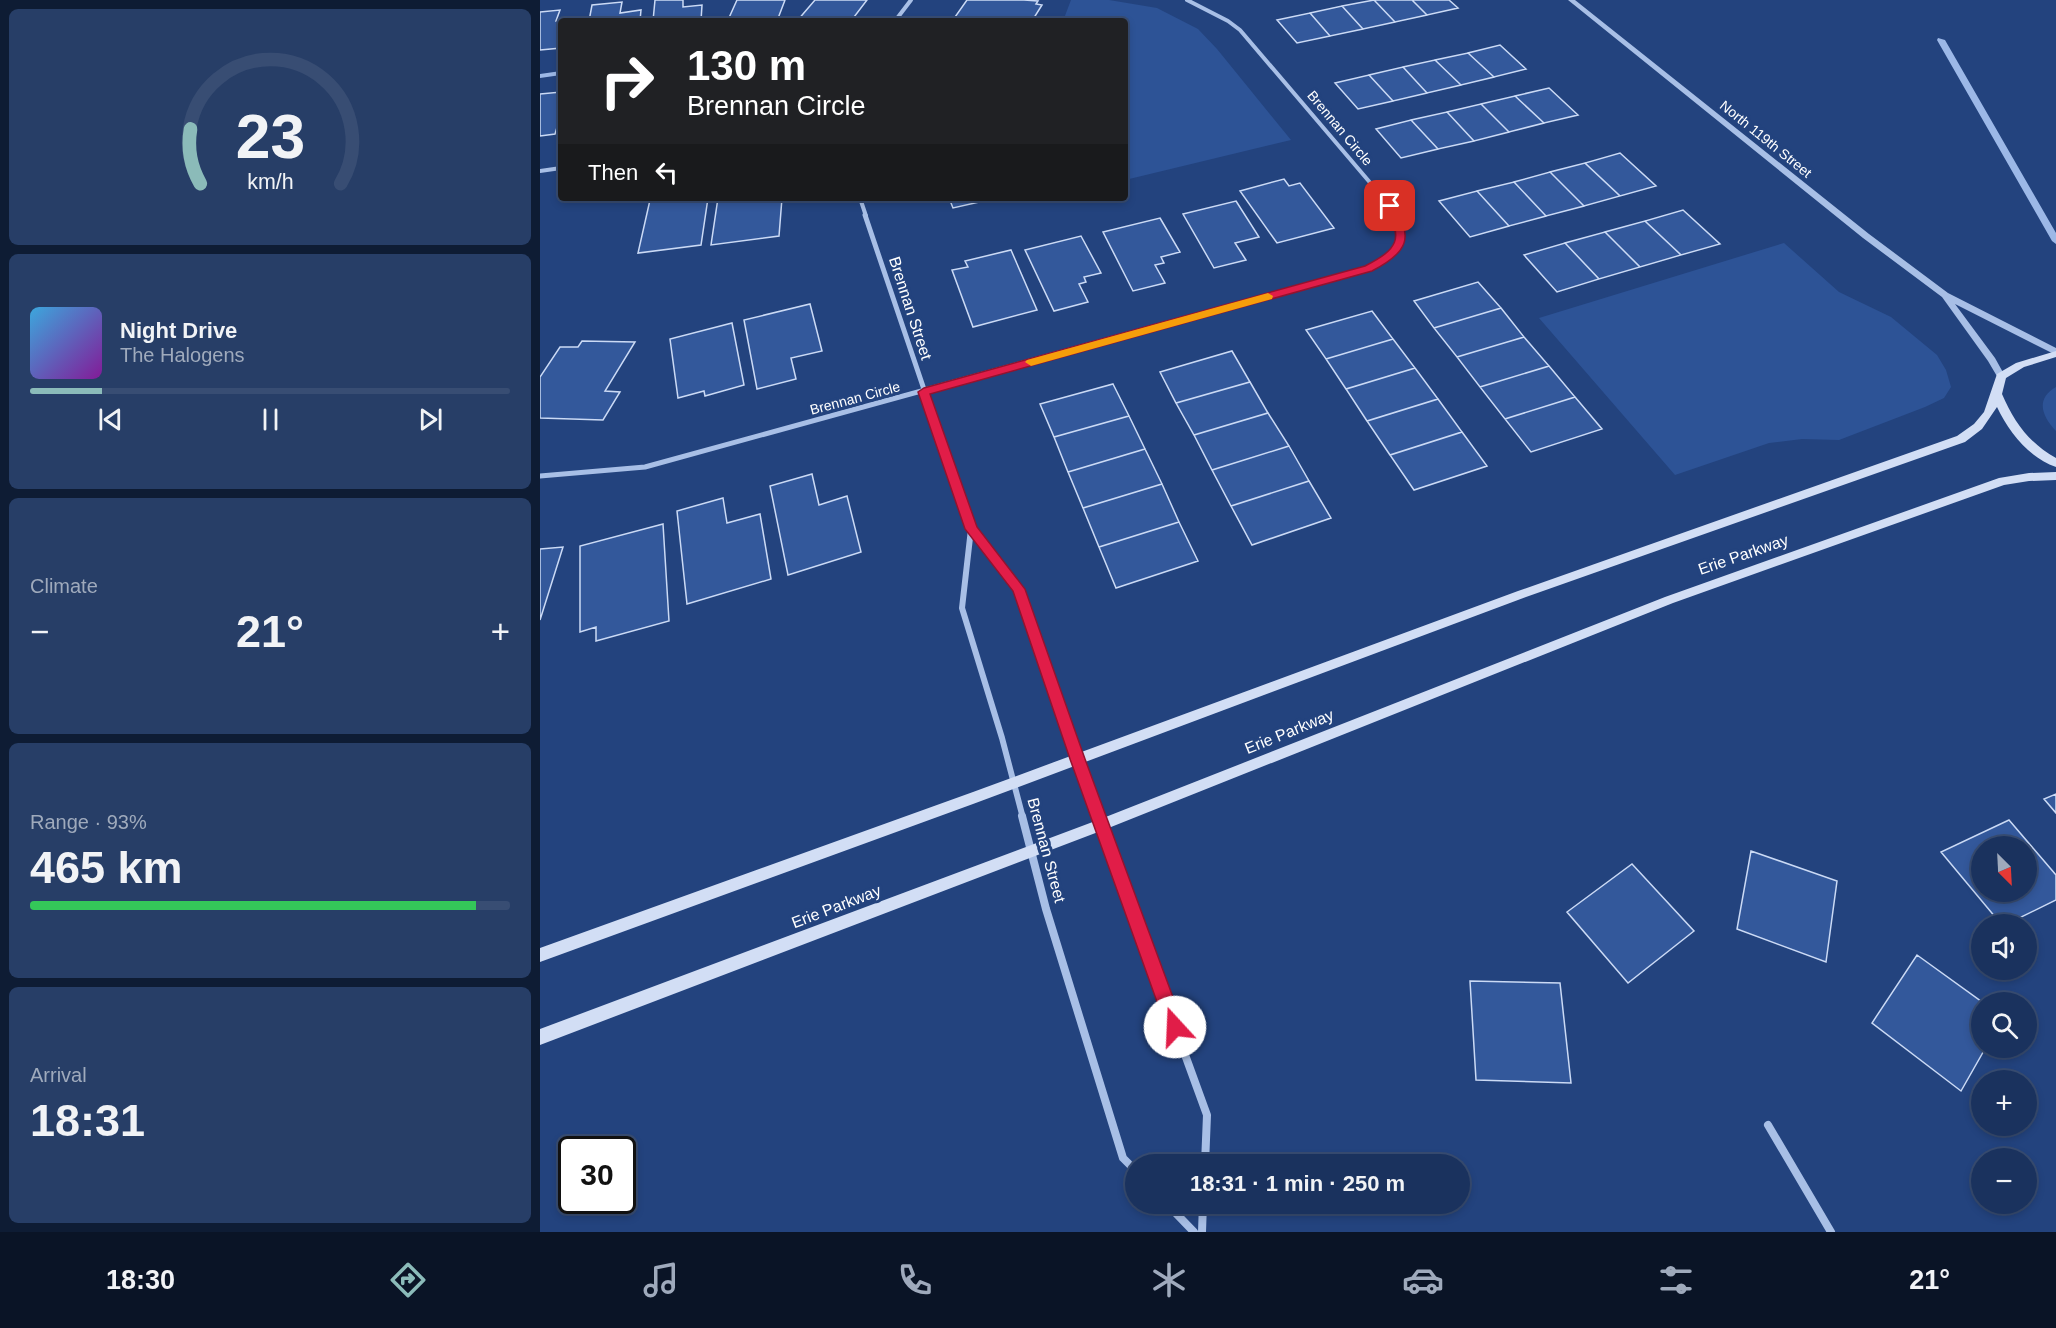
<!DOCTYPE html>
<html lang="en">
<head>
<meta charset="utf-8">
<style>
  body { margin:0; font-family:Arial,sans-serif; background:#273e67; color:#f1f3f6; height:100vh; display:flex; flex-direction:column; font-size:22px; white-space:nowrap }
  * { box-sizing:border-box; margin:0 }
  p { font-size:20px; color:#9faabc }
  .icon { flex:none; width:33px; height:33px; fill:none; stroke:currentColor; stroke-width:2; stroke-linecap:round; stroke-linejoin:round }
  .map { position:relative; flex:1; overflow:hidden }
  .drawer { display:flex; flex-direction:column; gap:9px; padding:9px; background:#0e1c34; width:540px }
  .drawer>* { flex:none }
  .banner { position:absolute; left:18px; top:18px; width:570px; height:183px; border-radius:6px; box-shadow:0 3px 9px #0003,0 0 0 2px #384d73; background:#202124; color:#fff; overflow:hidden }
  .needle { width:39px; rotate:156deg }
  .buttons { position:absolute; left:1431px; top:836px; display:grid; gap:12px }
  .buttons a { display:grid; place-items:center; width:66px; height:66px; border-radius:50%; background:#1a325e; box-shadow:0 3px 9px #0003,0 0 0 2px #384d73; font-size:30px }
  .speed { position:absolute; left:18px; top:1136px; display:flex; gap:12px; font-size:30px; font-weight:700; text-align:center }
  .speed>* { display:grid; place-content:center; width:78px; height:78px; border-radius:50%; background:#1a325e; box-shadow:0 3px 9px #0003,0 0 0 2px #384d73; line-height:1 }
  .speed .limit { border:3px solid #111; border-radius:9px; background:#fff; color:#111 }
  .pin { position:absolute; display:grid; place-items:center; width:51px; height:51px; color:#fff; margin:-26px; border-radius:12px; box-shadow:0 3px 9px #0006 }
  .me { position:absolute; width:66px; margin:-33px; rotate:340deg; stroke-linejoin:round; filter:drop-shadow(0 0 4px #0008) }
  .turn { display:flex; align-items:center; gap:21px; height:126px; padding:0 30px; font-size:27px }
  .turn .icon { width:78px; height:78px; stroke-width:2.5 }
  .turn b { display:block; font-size:42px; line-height:51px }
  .then { display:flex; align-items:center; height:57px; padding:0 30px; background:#0003; gap:12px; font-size:22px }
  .big { font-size:45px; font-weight:800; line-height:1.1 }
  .drawer .widget { flex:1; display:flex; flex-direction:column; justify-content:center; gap:9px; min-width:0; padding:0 21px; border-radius:9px; background:#273e67 }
  .drawer .dial { align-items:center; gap:0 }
  .dial svg { height:156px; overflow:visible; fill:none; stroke:#384d73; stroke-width:7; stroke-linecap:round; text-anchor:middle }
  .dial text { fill:#f1f3f6; stroke:none }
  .song { display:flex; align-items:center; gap:18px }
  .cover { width:72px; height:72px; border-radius:9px; background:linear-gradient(135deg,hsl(200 70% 55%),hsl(290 70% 35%)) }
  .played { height:6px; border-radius:3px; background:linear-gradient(90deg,#8bbbb9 15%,#384d73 15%) }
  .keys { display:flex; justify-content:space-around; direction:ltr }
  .heat { display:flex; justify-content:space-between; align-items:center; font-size:33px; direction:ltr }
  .charge { height:9px; border-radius:4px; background:linear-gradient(90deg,#34c759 93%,#384d73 0) }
  .trip { position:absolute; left:585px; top:1154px; width:345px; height:60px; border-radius:30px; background:#1a325e; box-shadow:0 3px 9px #0003,0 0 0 2px #384d73; font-weight:800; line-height:60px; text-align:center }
  .menu { display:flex; height:96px; justify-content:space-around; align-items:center; background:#0a1426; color:#9faabc }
  .menu .icon { width:42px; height:42px }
  .menu .selected { color:#8bbbb9 }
  .menu b { font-size:27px; color:#f1f3f6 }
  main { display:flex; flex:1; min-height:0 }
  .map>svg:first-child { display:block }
  .green { fill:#2d5396 }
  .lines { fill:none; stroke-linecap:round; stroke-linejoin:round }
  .stream { fill:#9cb8e7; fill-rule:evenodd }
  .building { fill:#33589b; stroke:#cbdaf5; stroke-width:1.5; fill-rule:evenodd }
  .minor-far3 { stroke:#a8bfe6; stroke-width:4 }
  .minor-far2 { stroke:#a8bfe6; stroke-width:5 }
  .minor-far1 { stroke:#a8bfe6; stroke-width:6 }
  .minor { stroke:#a8bfe6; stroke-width:8 }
  .tertiary { fill:#a8bfe6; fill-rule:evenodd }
  .secondary { fill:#d2def5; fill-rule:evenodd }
  .route { fill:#e11d48; stroke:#92132f; stroke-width:1.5 }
  .slow { fill:#f59e0b }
  .labels { text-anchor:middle; stroke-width:6; stroke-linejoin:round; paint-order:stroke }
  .far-street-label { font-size:14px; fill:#fff; stroke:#23437e }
  .street-label { font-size:16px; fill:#fff; stroke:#23437e }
</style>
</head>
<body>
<main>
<section class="drawer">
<div class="widget dial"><svg viewBox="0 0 100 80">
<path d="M14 69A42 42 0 1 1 86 69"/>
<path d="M14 69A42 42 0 0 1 9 41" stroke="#8bbbb9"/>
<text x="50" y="56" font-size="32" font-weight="700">23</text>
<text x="50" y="72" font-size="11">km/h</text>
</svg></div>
<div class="widget">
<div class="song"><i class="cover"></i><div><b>Night Drive</b><p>The Halogens</p></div></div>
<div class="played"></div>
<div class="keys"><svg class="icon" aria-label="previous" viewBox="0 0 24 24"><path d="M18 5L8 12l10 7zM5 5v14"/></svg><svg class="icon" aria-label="pause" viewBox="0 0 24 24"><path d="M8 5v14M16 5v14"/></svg><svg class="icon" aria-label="next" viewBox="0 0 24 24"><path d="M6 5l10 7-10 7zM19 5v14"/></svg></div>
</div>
<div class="widget"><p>Climate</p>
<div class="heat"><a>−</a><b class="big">21°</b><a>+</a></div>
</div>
<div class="widget"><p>Range · 93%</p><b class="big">465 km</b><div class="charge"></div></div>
<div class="widget"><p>Arrival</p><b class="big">18:31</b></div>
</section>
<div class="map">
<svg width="1516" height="1232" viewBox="0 0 1516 1232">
  <rect width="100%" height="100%" fill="#23437e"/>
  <path class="green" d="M 531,0 L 569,0 L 617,8 L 658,29 L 677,49 L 751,140 L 585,180 L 585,21 L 523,21 Z
    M 1244,243 L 1299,292 L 1351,317 L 1397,355 L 1406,370 L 1411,387 L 1404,398 L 1385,407 L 1299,440 L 1262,439 L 1229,443 L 1135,475 L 999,318 Z
    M 1516,387 L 1516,431 C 1502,416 1495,399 1516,387 Z"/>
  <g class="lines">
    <path class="stream" d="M 1398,38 L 1405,40 L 1516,233 L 1516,244 L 1512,241 L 1397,40 Z
      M 21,71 L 21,75 L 0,78 L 0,74 Z"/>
  </g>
  <path class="building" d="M 115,0 L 143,0 L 143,7 L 162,5 L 161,21 L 113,21 Z
    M 197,0 L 245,0 L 237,21 L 188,20 Z
    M 275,0 L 327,0 L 311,21 L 257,21 Z
    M 427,0 L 484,0 L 498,1 L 496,4 L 502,5 L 492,21 L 415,17 Z
    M 834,0 L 855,22 L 823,29 L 802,6 Z
    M 834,0 L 872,0 L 887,15 L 855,22 Z
    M 872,0 L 909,0 L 918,8 L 887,15 Z
    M 82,2 L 80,13 L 101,10 L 100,21 L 49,21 L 52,5 Z
    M 802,6 L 823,29 L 790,36 L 770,13 Z
    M 20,10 L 16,21 L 37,19 L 36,21 L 21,21 L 21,48 L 0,50 L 0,12 Z
    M 770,13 L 790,36 L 757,43 L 737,20 Z
    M 960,45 L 986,69 L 954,77 L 928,53 Z
    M 928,53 L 954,77 L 921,85 L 895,60 Z
    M 895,60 L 921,85 L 887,93 L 863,67 Z
    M 863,67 L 887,93 L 853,101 L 829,75 Z
    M 829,75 L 853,101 L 818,109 L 795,83 Z
    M 1009,88 L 1038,115 L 1004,123 L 975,96 Z
    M 21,92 L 21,114 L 15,134 L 0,136 L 0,94 Z
    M 975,96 L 1004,123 L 969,132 L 941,104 Z
    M 941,104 L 969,132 L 934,141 L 907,112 Z
    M 907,112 L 934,141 L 898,149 L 871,120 Z
    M 871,120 L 898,149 L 861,158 L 836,129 Z
    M 1080,153 L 1116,186 L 1080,196 L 1045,163 Z
    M 1045,163 L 1080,196 L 1044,206 L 1010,172 Z
    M 1010,172 L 1044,206 L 1006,216 L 974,182 Z
    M 744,179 L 749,186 L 760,183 L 794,228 L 737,243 L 700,191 Z
    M 974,182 L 1006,216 L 969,226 L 937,191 Z
    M 937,191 L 969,226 L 930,237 L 899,201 Z
    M 123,198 L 168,198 L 161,245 L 98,253 L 110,200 Z
    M 178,198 L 242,198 L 239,236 L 171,245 Z
    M 409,198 L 457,198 L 413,208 Z
    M 696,201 L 719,237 L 695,243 L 706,260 L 674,268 L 643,214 Z
    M 1143,210 L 1180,244 L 1141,255 L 1105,221 Z
    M 620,218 L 640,252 L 621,257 L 624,263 L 615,265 L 625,283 L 593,291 L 563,232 Z
    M 1105,221 L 1141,255 L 1100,267 L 1065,232 Z
    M 1065,232 L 1100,267 L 1059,279 L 1025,243 Z
    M 541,236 L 561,273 L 544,277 L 546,282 L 539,284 L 548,302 L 514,311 L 485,250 Z
    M 1025,243 L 1059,279 L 1017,292 L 984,255 Z
    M 471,250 L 497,310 L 433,327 L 412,270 L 428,267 L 425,261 Z
    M 938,282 L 961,308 L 894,328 L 874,301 Z
    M 270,304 L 282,351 L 251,358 L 256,379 L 217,389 L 204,320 Z
    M 961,308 L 984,337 L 917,357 L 894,328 Z
    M 832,311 L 853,339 L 786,359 L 766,330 Z
    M 192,323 L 204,385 L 165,396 L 164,391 L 138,398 L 130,339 Z
    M 984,337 L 1009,366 L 940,387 L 917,357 Z
    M 853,339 L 875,368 L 806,389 L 786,359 Z
    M 42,341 L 95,342 L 65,391 L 80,392 L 63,420 L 0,418 L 0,377 L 20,347 L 38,347 Z
    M 692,351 L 710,382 L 636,403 L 620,372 Z
    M 1009,366 L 1035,397 L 965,419 L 940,387 Z
    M 875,368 L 898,399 L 827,421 L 806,389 Z
    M 710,382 L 728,413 L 654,435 L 636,403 Z
    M 573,384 L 589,416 L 514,437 L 500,404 Z
    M 1035,397 L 1062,429 L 991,452 L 965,419 Z
    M 898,399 L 922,432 L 850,455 L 827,421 Z
    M 728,413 L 749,446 L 672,470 L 654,435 Z
    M 589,416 L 605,449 L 528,472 L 514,437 Z
    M 922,432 L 947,466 L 874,490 L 850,455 Z
    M 749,446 L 769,481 L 691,506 L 672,470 Z
    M 605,449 L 622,484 L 543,508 L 528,472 Z
    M 272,474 L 279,505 L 307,496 L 321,552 L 248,575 L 230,486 Z
    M 769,481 L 791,518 L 712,545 L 691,506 Z
    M 622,484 L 639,522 L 559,547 L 543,508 Z
    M 183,498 L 187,523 L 220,514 L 231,579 L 147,604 L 137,511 Z
    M 639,522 L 658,561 L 576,588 L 559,547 Z
    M 123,524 L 129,621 L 56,641 L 56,627 L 40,632 L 40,546 Z
    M 23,547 L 0,620 L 0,549 Z
    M 1516,794 L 1516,813 L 1504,799 Z
    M 1469,820 L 1516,875 L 1516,900 L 1467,924 L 1461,924 L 1401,852 ZM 1442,846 L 1486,846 L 1486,891 L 1442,891 Z
    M 1211,851 L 1297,881 L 1286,962 L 1197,929 Z
    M 1092,864 L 1154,931 L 1088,983 L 1027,912 Z
    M 1377,955 L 1442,1002 L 1442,1047 L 1446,1047 L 1421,1091 L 1332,1023 Z
    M 930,981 L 1020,983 L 1031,1083 L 936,1080 Z"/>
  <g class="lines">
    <path class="minor-far3" d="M 647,0 L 688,21 L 700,30 L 850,206 L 855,216
      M 355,21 L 371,0
      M 0,171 L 21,168
      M 320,198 L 326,216"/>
    <path class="minor-far2" d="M 325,215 L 416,484
      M 0,476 L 105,467 L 828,268 C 853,255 868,245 854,215"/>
    <path class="minor-far1" d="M 415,483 L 431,529 L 479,589 L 558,818
      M 431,529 L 422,608 L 462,738 L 483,818"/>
    <path class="minor" d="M 482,816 L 506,909 L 583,1158 L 596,1171
      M 558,816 L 667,1115 L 665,1164
      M 1228,1125 L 1291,1232
      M 626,1203 L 654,1232
      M 662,1232 L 663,1203"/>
    <path class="tertiary" d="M 1028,0 L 1035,0 L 1329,234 L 1408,293 L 1516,348 L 1516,355 L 1415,304 L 1455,358 L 1465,376 L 1464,378 L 1458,378 L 1448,361 L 1402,297 L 1323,238 Z"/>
    <path class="secondary" d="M 1516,351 L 1516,357 L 1484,367 L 1466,378 L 1462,394 C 1474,422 1489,443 1516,458 L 1516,467 C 1488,457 1469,432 1457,407 L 1442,429 L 1425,442 L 986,597 L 433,804 L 0,962 L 0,948 L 433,792 L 978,591 L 1417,436 L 1434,424 L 1444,412 L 1457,374 L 1476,363 Z
      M 1516,472 L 1516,480 L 1489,481 L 1464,485 L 1133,603 L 566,829 L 0,1045 L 0,1029 L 558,820 L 1125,597 L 1459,478 L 1489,473 Z"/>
  </g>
  <path class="route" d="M 846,204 L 853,204 C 875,238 867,253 832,271 L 390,394 L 437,527 L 485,589 L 545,759 L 644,1027 L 641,1034 L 635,1036 L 629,1034 L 626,1027 L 530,759 L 473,591 L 425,529 L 378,392 L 384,388 L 825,266 C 858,249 864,239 845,206 Z"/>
  <path class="slow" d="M 728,293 L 733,296 L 732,299 L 491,366 L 485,362 L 487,360 Z"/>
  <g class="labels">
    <g class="far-street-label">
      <text transform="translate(800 128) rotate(50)" y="5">Brennan Circle</text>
      <text transform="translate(1226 139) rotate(39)" y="5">North 119th Street</text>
      <text transform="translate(315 398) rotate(-15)" y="5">Brennan Circle</text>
    </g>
    <g class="street-label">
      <text transform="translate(371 308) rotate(72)" y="6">Brennan Street</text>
      <text transform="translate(1203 554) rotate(-19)" y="6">Erie Parkway</text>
      <text transform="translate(749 731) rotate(-22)" y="6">Erie Parkway</text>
      <text transform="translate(507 850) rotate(75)" y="6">Brennan Street</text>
      <text transform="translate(296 906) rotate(-21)" y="6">Erie Parkway</text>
    </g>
  </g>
</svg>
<div class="buttons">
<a><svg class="needle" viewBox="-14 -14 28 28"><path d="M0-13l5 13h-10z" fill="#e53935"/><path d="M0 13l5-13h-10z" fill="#9faabc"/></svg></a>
<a><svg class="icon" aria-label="sound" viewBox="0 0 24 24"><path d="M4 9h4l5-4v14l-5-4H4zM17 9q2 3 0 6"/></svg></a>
<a><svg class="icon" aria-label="search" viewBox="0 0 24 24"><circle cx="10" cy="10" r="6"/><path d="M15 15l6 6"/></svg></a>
<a>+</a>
<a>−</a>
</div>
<div class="speed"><div class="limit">30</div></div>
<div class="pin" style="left:850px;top:206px;background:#d93025"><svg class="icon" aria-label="arrive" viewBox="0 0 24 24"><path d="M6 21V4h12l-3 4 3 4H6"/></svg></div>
<svg class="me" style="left:635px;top:1027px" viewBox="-20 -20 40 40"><circle r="19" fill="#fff"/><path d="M0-13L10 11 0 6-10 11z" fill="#e11d48"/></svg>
<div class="trip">18:31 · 1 min · 250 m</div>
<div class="banner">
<div class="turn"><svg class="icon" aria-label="right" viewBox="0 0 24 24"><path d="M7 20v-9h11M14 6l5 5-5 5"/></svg><div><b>130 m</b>Brennan Circle</div></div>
<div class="then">Then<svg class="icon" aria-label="left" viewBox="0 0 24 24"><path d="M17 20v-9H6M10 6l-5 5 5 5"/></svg></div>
</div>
</div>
</main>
<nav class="menu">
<b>18:30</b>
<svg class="icon selected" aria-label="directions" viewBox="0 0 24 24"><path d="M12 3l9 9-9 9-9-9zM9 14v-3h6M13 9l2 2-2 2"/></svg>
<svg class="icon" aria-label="music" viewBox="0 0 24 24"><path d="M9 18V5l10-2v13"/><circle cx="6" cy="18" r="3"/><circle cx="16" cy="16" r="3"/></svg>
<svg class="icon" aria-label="phone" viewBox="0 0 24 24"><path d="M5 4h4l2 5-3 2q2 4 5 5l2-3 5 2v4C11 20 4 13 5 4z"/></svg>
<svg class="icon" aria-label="climate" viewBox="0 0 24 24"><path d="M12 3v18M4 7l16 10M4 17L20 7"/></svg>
<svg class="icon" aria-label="car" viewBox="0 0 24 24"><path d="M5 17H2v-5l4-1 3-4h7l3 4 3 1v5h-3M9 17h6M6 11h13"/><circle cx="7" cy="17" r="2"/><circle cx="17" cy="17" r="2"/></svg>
<svg class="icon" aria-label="filters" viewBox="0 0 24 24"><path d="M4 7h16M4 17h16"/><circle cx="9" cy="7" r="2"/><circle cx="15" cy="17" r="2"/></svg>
<b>21°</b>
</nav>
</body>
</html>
